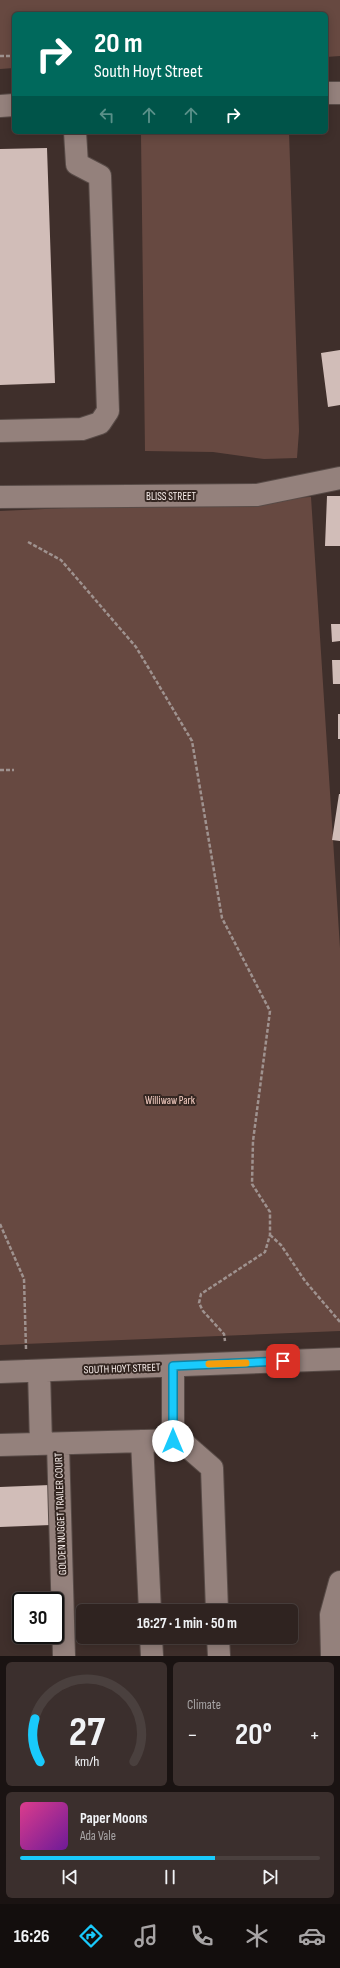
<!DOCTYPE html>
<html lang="en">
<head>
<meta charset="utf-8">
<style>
  body { margin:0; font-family:"Sofia Sans Condensed",sans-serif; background:#3b2f2d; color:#f1f3f6; height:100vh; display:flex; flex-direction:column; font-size:15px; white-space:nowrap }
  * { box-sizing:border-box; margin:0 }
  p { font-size:13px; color:#a7a4a5 }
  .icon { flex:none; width:22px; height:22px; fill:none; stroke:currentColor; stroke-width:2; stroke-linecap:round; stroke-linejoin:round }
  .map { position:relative; height:1656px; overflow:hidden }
  .details { display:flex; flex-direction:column; gap:6px; padding:6px; background:#1a1312; flex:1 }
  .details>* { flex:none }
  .banner { position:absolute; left:12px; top:12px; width:316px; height:122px; border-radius:6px; box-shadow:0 2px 10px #0003,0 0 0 1px #4a403e; background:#00695c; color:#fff; overflow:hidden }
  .speed { position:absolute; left:12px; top:1592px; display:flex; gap:8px; font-size:20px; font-weight:700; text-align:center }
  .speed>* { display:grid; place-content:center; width:52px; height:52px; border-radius:50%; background:#2f2320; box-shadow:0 2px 10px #0003,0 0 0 1px #4a403e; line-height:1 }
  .speed .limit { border:2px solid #111; border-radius:6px; background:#fff; color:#111 }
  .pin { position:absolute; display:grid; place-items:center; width:34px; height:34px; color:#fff; margin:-17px; border-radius:8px; box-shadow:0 2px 6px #0006 }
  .me { position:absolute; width:44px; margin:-22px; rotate:0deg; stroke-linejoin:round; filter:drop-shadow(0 0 3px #0008) }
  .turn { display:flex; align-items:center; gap:14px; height:84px; padding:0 16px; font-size:18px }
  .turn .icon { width:52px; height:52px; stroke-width:2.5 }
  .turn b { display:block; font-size:28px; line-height:34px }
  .lanes { display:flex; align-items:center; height:38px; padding:0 16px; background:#0003; justify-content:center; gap:20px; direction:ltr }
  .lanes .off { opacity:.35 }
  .big { font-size:30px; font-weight:700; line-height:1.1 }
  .details .tile { flex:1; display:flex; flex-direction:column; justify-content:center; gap:6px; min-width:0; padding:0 14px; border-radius:6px; background:#3b2f2d }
  .details .dial { align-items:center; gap:0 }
  .dial svg { height:104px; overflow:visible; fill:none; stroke:#4a403e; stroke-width:7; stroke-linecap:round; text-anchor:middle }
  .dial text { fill:#f1f3f6; stroke:none }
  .song { display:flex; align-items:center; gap:12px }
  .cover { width:48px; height:48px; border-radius:6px; background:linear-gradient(135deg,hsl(330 70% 55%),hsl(280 70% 35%)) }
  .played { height:4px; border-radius:2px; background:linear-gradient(90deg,#19cafc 65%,#4a403e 65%) }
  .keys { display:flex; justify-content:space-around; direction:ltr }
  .heat { display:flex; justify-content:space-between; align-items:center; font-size:22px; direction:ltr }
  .details .tiles { flex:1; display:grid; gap:6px; grid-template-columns:1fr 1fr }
  .tile:last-child { grid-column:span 2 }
  .trip { position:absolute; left:76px; top:1604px; width:222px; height:40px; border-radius:6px; background:#2f2320; box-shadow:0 2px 10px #0003,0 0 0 1px #4a403e; font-weight:700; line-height:40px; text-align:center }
  .dock { display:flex; height:64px; justify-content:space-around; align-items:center; background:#130e0d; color:#a7a4a5 }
  .dock .icon { width:28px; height:28px }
  .dock .on { color:#19cafc }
  .dock b { font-size:18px; color:#f1f3f6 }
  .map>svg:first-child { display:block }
  .green { fill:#674941 }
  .building { fill:#d1bdb8 }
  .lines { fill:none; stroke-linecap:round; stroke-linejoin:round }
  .minor-casing { stroke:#584b47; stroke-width:24 }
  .path { stroke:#9f928f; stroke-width:2.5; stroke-dasharray:4 2; stroke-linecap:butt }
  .minor { stroke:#94817c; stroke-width:22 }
  .route-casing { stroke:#1083a4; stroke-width:10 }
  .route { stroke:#19cafc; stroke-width:7 }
  .slow { stroke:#f59e0b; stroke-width:7 }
  .labels { text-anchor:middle; stroke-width:4; stroke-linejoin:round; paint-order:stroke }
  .street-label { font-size:11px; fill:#f9efec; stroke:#342621 }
  .park-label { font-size:11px; fill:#f9d1c6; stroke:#342621 }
</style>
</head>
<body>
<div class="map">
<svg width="340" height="1656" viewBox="0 0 340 1656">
  <rect width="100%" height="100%" fill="#3f2f2b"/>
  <path class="green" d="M 0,0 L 340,0 L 340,56 L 326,57 L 326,14 L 14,14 L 14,68 L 0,69 Z
    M 239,132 L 289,132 L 299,431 L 297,458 L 264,459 L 213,452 L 145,451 L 141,135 Z
    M 311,497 L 340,948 L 340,1331 L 0,1345 L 0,511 Z"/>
  <path class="building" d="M 47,148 L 55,383 L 0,385 L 0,149 Z
    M 340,350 L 340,405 L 328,407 L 321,353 Z
    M 327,496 L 340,496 L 340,546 L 325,546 Z
    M 331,624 L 340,624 L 340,641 L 332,642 Z
    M 332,660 L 340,660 L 340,684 L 333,684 Z
    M 338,714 L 340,714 L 340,739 L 338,739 Z
    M 339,794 L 340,794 L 340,841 L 332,840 Z
    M 50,1485 L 51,1525 L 0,1527 L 0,1487 Z"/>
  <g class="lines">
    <g class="minor-casing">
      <path id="minor" d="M 326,93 L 340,93
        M 0,106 L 14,105
        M 0,431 L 82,429 L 100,423 L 108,411 L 100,176 L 77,164 L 75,132
        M 0,497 L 257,495 L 340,478
        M 173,1366 L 173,1441
        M 39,1371 L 41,1444
        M 0,1372 L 340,1359
        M 142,1441 L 150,1611
        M 58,1444 L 64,1656
        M 0,1445 L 180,1440 L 212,1468 L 217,1611
        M 151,1637 L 152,1656
        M 218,1637 L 219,1656
        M 332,1656 L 331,1615 L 340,1582"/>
    </g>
    <path class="path" d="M 0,56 L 14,56
      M 28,542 L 61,560 L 136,647 L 192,741 L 222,918 L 270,1011 L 253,1141 L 252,1184 L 270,1212 L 270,1235 L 265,1252 L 201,1294 L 199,1303 L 203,1311 L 224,1334 L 225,1341
      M 0,770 L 14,770
      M 0,1224 L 24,1279 L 26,1349
      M 270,1235 L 281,1245 L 305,1281 L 340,1322"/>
    <use href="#minor" class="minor"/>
  </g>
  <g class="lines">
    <g class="route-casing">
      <path id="route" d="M 173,1441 L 173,1366 L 283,1361"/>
    </g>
    <use href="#route" class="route"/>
    <path class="slow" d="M 209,1364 L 246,1363"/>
  </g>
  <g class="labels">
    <g class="street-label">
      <text x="171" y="500">BLISS STREET</text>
      <text transform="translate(122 1368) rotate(-2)" y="4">SOUTH HOYT STREET</text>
      <text transform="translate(60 1514) rotate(-92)" y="4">GOLDEN NUGGET TRAILER COURT</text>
    </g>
    <g class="park-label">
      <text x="170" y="1104">Williwaw Park</text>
    </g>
  </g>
</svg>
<div class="speed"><div class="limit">30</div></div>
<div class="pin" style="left:283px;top:1361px;background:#d93025"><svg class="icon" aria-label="arrive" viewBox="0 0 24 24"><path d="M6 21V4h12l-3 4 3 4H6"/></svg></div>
<svg class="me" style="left:173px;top:1441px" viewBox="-20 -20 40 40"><circle r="19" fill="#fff"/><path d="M0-13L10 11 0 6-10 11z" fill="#19cafc"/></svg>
<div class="trip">16:27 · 1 min · 50 m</div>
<div class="banner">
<div class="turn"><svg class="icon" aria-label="right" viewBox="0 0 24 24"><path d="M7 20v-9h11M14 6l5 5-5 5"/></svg><div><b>20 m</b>South Hoyt Street</div></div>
<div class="lanes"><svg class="icon off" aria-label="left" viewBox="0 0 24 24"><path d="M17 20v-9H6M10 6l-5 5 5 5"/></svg><svg class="icon off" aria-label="ahead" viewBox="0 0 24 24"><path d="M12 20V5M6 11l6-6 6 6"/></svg><svg class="icon off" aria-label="ahead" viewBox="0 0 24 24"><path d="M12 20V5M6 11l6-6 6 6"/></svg><svg class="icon" aria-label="right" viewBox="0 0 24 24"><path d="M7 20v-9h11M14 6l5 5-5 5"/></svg></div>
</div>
</div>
<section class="details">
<div class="tiles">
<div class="tile dial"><svg viewBox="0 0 100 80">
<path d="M14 69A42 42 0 1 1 86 69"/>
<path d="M14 69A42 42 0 0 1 10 36" stroke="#19cafc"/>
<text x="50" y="56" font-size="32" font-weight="700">27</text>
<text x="50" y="72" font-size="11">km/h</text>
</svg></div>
<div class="tile"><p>Climate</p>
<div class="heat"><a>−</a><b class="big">20°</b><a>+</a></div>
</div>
<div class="tile">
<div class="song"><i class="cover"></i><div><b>Paper Moons</b><p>Ada Vale</p></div></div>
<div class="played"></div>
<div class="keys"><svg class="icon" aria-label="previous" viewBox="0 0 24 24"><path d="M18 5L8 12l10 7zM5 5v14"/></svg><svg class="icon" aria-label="pause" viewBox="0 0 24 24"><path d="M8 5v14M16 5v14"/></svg><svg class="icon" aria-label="next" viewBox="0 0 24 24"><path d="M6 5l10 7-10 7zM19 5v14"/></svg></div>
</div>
</div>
</section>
<nav class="dock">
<b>16:26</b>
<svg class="icon on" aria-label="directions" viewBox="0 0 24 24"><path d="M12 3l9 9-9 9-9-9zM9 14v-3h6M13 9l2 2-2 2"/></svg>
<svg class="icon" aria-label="music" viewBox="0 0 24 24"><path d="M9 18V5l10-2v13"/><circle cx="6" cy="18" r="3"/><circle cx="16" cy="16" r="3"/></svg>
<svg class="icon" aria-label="phone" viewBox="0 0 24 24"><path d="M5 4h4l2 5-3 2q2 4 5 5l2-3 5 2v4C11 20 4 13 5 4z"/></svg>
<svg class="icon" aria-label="climate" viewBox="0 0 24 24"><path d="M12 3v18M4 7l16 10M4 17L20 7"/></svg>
<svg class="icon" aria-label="car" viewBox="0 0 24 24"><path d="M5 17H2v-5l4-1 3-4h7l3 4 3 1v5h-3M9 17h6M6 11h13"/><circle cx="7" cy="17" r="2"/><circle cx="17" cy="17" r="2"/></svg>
</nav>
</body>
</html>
